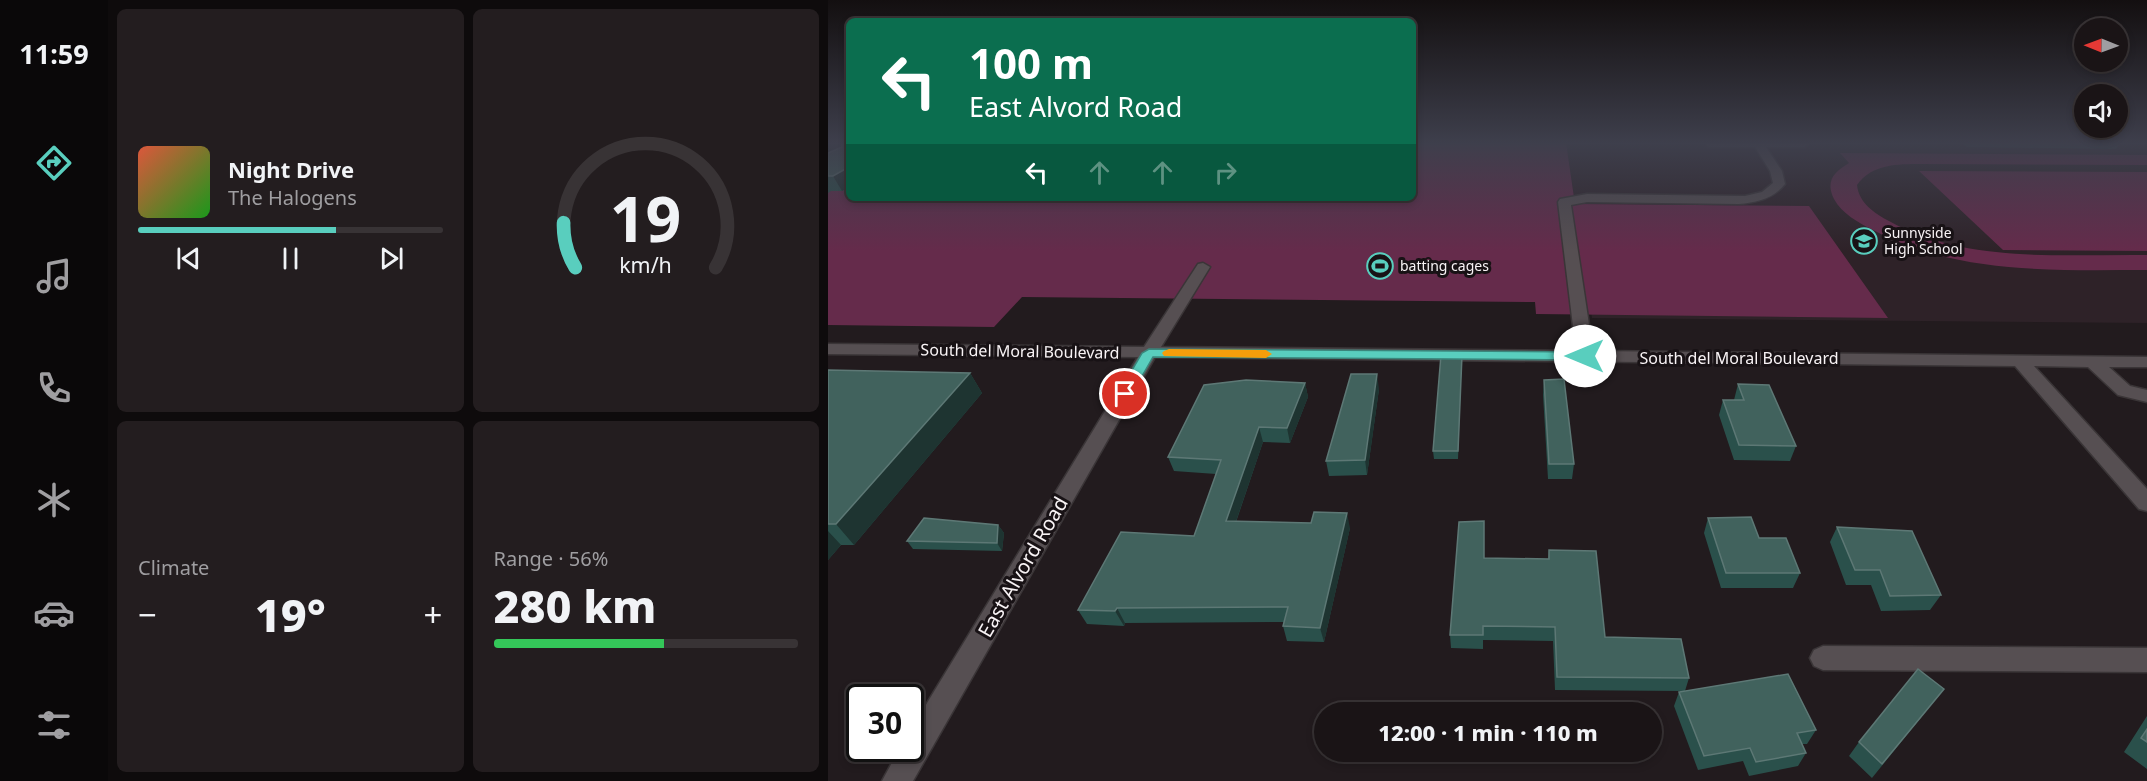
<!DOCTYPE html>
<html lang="en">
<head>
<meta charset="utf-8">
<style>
  body { margin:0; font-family:"Noto Sans",sans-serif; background:#231d1f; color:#f1f3f6; height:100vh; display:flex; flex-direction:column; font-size:22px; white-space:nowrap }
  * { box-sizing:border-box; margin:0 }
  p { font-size:20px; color:#9f9ea1 }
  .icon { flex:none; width:33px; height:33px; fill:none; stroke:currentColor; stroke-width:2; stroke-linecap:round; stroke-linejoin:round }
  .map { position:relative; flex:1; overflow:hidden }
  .drawer { display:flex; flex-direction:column; gap:9px; padding:9px; background:#0e0b0c; width:720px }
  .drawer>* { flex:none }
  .top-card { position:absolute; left:18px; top:18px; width:570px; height:183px; border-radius:9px; box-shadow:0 3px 9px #0003,0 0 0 2px #383335; background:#0b6e4f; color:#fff; overflow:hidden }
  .needle { width:39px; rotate:271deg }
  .fabs { position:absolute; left:1246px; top:18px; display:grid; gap:12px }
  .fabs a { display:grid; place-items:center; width:54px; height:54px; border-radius:50%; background:#1a1416; box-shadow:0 3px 9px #0003,0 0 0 2px #383335; font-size:30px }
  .speed { position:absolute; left:18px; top:684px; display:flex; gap:12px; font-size:30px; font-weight:700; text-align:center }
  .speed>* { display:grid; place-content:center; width:78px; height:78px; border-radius:50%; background:#1a1416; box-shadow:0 3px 9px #0003,0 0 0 2px #383335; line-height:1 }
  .speed .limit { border:3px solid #111; border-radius:9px; background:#fff; color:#111 }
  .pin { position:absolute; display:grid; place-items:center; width:51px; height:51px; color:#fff; margin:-26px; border:3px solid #fff; border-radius:50%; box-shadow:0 2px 6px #0007 }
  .me { position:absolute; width:66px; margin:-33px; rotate:270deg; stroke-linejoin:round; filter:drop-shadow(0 0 4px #0008) }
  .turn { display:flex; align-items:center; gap:21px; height:126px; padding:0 24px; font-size:27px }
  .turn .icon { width:78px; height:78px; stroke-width:2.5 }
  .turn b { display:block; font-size:42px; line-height:51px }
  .lanes { display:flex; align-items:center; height:57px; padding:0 24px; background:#0003; justify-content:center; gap:30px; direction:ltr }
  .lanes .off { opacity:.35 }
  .big { font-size:45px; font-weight:800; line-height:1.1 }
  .drawer .card { flex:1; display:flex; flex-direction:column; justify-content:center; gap:9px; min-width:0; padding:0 21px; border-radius:9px; background:#231d1f }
  .drawer .dial { align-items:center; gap:0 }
  .dial svg { height:156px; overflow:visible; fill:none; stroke:#383335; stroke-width:7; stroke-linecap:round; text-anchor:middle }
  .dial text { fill:#f1f3f6; stroke:none }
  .song { display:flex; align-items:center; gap:18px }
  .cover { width:72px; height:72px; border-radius:9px; background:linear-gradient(135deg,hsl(10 70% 55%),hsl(120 70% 35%)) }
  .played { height:6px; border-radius:3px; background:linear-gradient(90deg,#59cebe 65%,#383335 65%) }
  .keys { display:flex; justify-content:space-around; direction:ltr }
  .heat { display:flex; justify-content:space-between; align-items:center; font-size:33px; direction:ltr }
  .charge { height:9px; border-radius:4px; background:linear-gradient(90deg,#34c759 56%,#383335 0) }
  .drawer .tiles { flex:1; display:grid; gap:9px; grid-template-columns:repeat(2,1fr) }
  .trip { position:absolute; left:486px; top:702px; width:348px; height:60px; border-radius:30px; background:#1a1416; box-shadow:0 3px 9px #0003,0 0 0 2px #383335; font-weight:800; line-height:60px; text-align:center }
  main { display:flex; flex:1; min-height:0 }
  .tab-bar { display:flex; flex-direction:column; width:108px; justify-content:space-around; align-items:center; background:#0a0809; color:#9f9ea1 }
  .tab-bar .icon { width:42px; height:42px }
  .tab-bar .selected { color:#59cebe }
  .tab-bar b { font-size:27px; color:#f1f3f6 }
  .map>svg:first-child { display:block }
  .built { fill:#2e2228 }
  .green { fill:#652b4b }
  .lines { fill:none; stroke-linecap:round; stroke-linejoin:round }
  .minor-casing { stroke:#3a3537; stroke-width:3 }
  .minor { fill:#564f52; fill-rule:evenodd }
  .wall { fill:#2a504b }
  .shaded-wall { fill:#1e3431 }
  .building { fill:#41625d; stroke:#5d7875; stroke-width:1.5 }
  .route { fill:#59cebe; stroke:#3a867c; stroke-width:1.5 }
  .slow { fill:#f59e0b }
  .labels { text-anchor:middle; stroke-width:6; stroke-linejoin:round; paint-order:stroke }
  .far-poi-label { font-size:14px; fill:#f8f3f5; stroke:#181215; text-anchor:start }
  .street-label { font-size:16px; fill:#f8f3f5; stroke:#181215 }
  .near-street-label { font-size:20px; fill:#f8f3f5; stroke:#181215 }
</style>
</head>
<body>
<main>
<nav class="tab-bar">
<b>11:59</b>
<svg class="icon selected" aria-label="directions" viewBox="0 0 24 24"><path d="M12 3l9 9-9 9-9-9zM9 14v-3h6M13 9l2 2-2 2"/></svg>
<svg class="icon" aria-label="music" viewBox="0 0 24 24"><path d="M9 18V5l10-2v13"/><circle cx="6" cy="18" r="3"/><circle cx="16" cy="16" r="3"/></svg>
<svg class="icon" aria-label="phone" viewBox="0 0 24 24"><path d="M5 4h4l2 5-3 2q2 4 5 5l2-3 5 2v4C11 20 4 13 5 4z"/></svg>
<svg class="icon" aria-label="climate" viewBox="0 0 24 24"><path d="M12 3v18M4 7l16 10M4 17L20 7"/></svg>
<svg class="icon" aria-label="car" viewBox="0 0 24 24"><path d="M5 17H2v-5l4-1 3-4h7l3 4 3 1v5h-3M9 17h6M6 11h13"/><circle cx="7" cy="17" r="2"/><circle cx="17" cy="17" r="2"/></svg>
<svg class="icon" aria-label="filters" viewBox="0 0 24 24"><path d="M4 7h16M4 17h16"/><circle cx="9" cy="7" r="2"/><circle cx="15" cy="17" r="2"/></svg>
</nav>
<section class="drawer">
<div class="tiles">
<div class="card">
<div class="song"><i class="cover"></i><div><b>Night Drive</b><p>The Halogens</p></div></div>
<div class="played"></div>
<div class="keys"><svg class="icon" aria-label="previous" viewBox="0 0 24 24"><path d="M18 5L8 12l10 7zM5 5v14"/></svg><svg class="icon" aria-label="pause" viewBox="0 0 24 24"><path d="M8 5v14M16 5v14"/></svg><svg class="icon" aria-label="next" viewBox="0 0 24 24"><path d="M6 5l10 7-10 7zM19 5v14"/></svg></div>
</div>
<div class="card dial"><svg viewBox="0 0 100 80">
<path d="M14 69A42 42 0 1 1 86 69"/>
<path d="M14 69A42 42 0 0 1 8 46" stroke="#59cebe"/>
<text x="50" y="56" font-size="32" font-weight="700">19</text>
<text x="50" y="72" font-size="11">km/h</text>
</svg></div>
<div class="card"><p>Climate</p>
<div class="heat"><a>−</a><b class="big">19°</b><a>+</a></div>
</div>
<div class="card"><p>Range · 56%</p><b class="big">280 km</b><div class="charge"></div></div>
</div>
</section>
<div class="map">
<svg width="1319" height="781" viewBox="0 0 1319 781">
  <rect width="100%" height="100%" fill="#221b1e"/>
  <path class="built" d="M 738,142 L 1319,142 L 1319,323 L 764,318 Z"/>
  <path class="green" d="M 585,142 L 738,142 L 747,204 L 981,206 L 1060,318 L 708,314 L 707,302 L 194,297 L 166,327 L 0,325 L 0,185 L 21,173 L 21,198 L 585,198 Z
    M 1012,153 L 1319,155 L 1319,165 L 1093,164 C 1069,164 1044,164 1029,185 C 1031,203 1046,213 1061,221 C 1139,264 1233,254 1319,255 L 1319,270 C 1226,270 1130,275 1045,230 C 1031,223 1013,213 1006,199 C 997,181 1006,172 1021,163 Z
    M 1091,171 L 1319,172 L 1319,251 L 1175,250 Z"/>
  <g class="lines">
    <g class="minor-casing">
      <path id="minor" d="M 879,142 L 980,142 L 981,144 L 976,147 L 938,147 L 954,171 L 957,184 C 945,199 929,202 911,204 L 759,202 L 743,205 L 765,351 L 1319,357 L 1319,367 L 1281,367 L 1302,386 L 1319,390 L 1319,402 L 1290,395 L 1260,367 L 1206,366 L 1319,489 L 1319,511 L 1311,509 L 1187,366 L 327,357 L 85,781 L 54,781 L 72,748 L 82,748 L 82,731 L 310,357 L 0,354 L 0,344 L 316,347 L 370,264 L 375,263 L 382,267 L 333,347 L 748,351 L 730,202 L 732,199 L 759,194 L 917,196 L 934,192 L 945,183 L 942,171 L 927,147 L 883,147 L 879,146 Z
        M 995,646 L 1319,648 L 1319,672 L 995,670 L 986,666 L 982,658 L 986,650 Z"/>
    </g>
    <use href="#minor" class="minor"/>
  </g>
  <path class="wall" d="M 0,142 L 21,142 L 21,187 L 14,191 L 3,191 L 0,193 Z
    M 1133,142 L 1292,142 L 1288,149 L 1139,147 Z
    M 634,355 L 630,459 L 606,459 L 605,451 Z
    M 0,370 L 142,373 L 154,393 L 26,545 L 13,545 L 0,560 Z
    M 716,380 L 746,464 L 744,479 L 720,479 L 715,395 Z
    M 477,383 L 480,397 L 462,443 L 435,442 L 408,522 L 522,528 L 496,642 L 459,641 L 455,626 L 456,622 L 297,623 L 296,626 L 259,624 L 250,610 L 366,536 L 388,474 L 346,471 L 340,457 Z
    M 910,384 L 968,446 L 962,461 L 906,460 L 891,415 L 895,400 L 906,400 Z
    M 551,389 L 539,475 L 501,476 L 498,461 Z
    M 880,518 L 931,538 L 972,573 L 965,588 L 893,588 L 876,533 Z
    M 170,525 L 176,533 L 174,551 L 85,549 L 79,541 Z
    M 1009,527 L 1113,595 L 1102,610 L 1053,611 L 1043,585 L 1018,585 L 1002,542 Z
    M 721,550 L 777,637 L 861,678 L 857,691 L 988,730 L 979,744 L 974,744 L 978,753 L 970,766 L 921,776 L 915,761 L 870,770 L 846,706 L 851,692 L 854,691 L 727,690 L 725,641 L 655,640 L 655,649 L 623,648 L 622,635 L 720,559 Z
    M 1116,689 L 1044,778 L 1021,756 L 1031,742 Z
    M 1319,716 L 1319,769 L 1296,752 Z"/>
  <path class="shaded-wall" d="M 0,142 L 18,142 L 21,148 L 0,159 Z
    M 21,167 L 21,187 L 14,191 L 5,176 Z
    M 142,373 L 154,393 L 26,545 L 8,524 Z
    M 549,374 L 551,389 L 539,475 L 537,460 Z
    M 477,383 L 480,397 L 462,443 L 459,428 Z
    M 431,427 L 435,442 L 403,536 L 398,521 Z
    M 519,513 L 522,528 L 496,642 L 492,628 Z
    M 170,525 L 176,533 L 174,551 L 169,543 Z
    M 0,531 L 13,545 L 0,560 Z
    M 289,608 L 297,623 L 296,626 L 287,611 Z"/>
  <path class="building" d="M 14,142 L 21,142 L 21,167 L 5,176 L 0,176 L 0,153 L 14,147 Z
    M 613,355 L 634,355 L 630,451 L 605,451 Z
    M 0,370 L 142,373 L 8,524 L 0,524 Z
    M 523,374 L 549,374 L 537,460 L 498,461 Z
    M 736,379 L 746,464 L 721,464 L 716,380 Z
    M 418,380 L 477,383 L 459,428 L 431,427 L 398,521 L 483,523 L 486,512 L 519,513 L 492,628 L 455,626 L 460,607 L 289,608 L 287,611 L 250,610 L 293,532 L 366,536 L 393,460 L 340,457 L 376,385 Z
    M 910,384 L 941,385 L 968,446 L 911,445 L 895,400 L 916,400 Z
    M 923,517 L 931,538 L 958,538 L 972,573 L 898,573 L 880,518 Z
    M 96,518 L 170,525 L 169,543 L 79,541 Z
    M 656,521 L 656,558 L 721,559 L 721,550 L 768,551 L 777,637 L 853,639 L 861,678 L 729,677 L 727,627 L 655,626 L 655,635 L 622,635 L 631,522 Z
    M 1009,527 L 1084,531 L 1113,595 L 1062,596 L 1052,570 L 1027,570 Z
    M 1090,669 L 1116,689 L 1054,764 L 1031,742 Z
    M 960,674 L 988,730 L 969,733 L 978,753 L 928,762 L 922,748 L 876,756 L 851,692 Z
    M 1319,729 L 1319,742 L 1313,738 Z"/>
  <linearGradient id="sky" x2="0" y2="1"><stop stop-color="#130f10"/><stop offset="0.57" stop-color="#3e3f4c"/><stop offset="1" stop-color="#3e3f4c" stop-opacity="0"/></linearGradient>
  <rect width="1319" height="251" fill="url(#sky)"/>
  <path class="route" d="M 321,349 L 757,352 L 763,356 L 757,360 L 325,357 L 302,397 L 292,397 L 290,394 L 314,353 Z"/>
  <path class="slow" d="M 341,349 L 438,350 L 444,354 L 438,358 L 336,356 L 334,353 L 336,351 Z"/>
  <defs>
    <g id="school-ring" transform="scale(1.35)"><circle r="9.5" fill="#181215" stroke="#59cebe" stroke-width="1.5"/><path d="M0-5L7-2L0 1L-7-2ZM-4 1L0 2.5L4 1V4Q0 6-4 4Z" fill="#59cebe"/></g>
    <g id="stadium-ring" transform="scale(1.35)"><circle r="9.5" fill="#181215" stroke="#59cebe" stroke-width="1.5"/><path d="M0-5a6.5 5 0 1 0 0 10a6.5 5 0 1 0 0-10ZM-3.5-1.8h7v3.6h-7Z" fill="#59cebe"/></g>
  </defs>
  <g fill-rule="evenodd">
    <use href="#school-ring" x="1036" y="241"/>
    <use href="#stadium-ring" x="552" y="266"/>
  </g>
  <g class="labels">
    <g class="far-poi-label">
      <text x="1056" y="238">Sunnyside<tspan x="1056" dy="16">High School</tspan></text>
      <text x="572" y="271">batting cages</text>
    </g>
    <g class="street-label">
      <text transform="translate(192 351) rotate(1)" y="6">South del Moral Boulevard</text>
      <text x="911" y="364">South del Moral Boulevard</text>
    </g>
    <g class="near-street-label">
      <text transform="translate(195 567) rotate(-60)" y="7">East Alvord Road</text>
    </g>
  </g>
</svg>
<div class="fabs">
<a><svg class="needle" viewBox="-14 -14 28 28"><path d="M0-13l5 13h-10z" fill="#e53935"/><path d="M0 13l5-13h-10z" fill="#9f9ea1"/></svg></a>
<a><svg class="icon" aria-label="sound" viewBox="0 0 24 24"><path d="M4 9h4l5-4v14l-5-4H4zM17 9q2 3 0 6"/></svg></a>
</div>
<div class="speed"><div class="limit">30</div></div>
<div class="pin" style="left:297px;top:394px;background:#d93025"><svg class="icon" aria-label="arrive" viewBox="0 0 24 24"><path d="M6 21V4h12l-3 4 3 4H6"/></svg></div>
<svg class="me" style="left:757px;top:356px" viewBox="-20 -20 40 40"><circle r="19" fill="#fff"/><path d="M0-13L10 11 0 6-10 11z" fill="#59cebe"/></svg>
<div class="trip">12:00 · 1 min · 110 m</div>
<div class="top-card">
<div class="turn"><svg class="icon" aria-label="left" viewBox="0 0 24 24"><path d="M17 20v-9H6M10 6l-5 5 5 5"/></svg><div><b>100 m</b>East Alvord Road</div></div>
<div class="lanes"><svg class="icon" aria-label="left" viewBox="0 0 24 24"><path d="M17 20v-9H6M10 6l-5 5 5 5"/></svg><svg class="icon off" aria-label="ahead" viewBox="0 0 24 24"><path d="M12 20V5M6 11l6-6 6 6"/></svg><svg class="icon off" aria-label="ahead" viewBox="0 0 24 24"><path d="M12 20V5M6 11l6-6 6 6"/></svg><svg class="icon off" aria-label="right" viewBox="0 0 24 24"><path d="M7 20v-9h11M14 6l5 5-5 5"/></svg></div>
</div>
</div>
</main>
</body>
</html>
